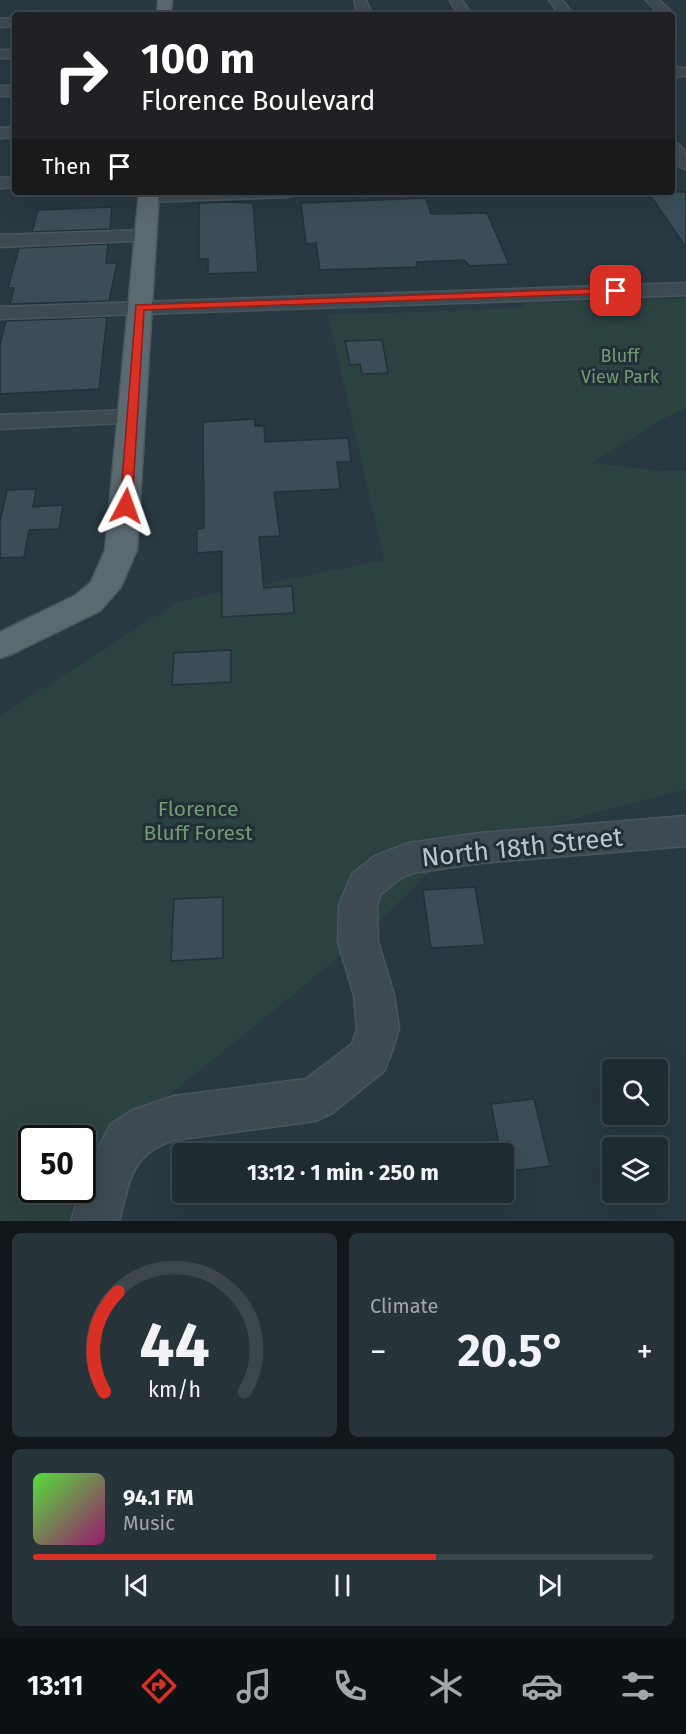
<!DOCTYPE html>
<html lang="en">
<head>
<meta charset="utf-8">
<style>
  body { margin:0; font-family:"Fira Sans",sans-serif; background:#263339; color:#f1f3f6; height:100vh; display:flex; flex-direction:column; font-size:22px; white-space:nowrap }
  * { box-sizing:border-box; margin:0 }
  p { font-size:20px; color:#a1a7ab }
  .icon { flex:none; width:33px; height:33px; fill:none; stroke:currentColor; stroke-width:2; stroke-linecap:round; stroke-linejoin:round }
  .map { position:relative; height:1221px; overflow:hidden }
  .side { display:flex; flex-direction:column; gap:12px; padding:12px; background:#10181b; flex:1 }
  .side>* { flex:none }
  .top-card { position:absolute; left:12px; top:12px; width:663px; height:183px; border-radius:6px; box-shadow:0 6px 24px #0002,0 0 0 2px #3c474d; background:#202124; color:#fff; overflow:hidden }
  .buttons { position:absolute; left:602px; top:1059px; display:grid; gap:12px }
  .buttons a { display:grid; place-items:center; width:66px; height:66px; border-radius:6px; background:#1e2b31; box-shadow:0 6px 24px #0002,0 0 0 2px #3c474d; font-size:30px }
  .speed { position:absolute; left:18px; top:1125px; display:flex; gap:12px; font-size:30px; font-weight:700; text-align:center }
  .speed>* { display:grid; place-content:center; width:78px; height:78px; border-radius:50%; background:#1e2b31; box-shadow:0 6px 24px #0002,0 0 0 2px #3c474d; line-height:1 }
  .speed .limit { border:3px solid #111; border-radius:9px; background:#fff; color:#111 }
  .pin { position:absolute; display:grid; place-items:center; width:51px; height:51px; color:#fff; margin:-26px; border-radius:12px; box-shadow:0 3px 9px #0006 }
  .me { position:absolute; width:66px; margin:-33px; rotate:4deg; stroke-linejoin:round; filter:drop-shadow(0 0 4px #0008) }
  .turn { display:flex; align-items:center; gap:21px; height:126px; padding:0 30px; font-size:27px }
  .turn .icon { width:78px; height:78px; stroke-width:2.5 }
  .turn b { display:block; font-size:42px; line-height:51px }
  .then { display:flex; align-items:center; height:57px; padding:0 30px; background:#0003; gap:12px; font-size:22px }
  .big { font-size:45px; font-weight:700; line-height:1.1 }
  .side .tile { flex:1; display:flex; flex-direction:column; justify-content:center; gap:9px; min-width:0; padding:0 21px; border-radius:9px; background:#263339 }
  .side .dial { align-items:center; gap:0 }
  .dial svg { height:156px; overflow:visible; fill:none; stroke:#3c474d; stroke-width:7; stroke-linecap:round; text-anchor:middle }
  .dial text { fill:#f1f3f6; stroke:none }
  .song { display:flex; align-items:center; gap:18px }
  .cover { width:72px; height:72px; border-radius:9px; background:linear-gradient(135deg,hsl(110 70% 55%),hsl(320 70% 35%)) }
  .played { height:6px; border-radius:3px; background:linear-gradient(90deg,#d93025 65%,#3c474d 65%) }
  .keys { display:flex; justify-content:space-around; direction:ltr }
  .heat { display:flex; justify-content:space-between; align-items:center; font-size:33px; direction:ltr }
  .side .tiles { flex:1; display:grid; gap:12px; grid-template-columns:1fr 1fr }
  .tile:last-child { grid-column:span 2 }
  .trip { position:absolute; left:172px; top:1143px; width:342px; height:60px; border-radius:6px; background:#1e2b31; box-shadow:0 6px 24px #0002,0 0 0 2px #3c474d; font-weight:700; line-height:60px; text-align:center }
  .tab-bar { display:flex; height:96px; justify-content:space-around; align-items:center; background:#0c1114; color:#a1a7ab }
  .tab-bar .icon { width:42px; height:42px }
  .tab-bar .active { color:#d93025 }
  .tab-bar b { font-size:27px; color:#f1f3f6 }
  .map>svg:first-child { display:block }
  .green { fill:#2a4240 }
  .building { fill:#3b4e57; stroke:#233139; stroke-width:1.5 }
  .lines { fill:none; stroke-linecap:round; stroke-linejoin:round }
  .minor-casing { stroke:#49565e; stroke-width:3 }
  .major-casing { stroke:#49565e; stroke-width:3 }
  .minor { fill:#3d4a51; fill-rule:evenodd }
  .major { fill:#5b6971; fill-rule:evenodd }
  .route { fill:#d93025; stroke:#8d1f18; stroke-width:1.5 }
  .labels { text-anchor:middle; stroke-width:6; stroke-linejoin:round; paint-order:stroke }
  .far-park-label { font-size:18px; fill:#729b73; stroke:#212f37 }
  .park-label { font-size:21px; fill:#729b73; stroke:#212f37 }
  .near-street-label { font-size:26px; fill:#bac4cb; stroke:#212f37 }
</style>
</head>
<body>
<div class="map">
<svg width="686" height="1221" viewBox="0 0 686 1221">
  <rect width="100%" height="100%" fill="#283941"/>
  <path class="green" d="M 686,298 L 686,408 L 658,422 L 592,463 L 662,471 L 686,471 L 686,789 L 450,852 L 358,942 L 84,1164 L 83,1173 L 82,1138 L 32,1138 L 32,1190 L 79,1190 L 73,1221 L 0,1221 L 0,716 L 179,601 L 384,560 L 328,315 L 524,308 L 523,303 Z"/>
  <path class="building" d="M 648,192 L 686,192 L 686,247 Z
    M 426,198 L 431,214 L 487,213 L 509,264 L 470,266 L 464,260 L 417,262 L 416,267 L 320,270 L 316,243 L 306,244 L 301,203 Z
    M 230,202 L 253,203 L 258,272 L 208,274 L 208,259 L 199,259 L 199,203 Z
    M 112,207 L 110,229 L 32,232 L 38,210 Z
    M 108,244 L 106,263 L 117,263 L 109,301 L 10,304 L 14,288 L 8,288 L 19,248 Z
    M 107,317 L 99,389 L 0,394 L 0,343 L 6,321 Z
    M 382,340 L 388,373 L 362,374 L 360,364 L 350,365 L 345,341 Z
    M 255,419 L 255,426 L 264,426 L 265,442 L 348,438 L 351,462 L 337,462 L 340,489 L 274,492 L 280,536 L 259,537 L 264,588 L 292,586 L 294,613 L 222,617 L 222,551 L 197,553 L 197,529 L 204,528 L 203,422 Z
    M 36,489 L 33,507 L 63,505 L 59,529 L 29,530 L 24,557 L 0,558 L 0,522 L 7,490 Z
    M 231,650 L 231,682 L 172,685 L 174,653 Z
    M 475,887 L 485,945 L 431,948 L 423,890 Z
    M 223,897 L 223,958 L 171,961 L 174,899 Z
    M 534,1099 L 550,1166 L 505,1172 L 504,1154 L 501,1154 L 491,1104 Z"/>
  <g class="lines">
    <g class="minor-casing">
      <path id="minor" d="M 354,0 L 366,0 L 372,15 L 358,15 Z
        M 450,0 L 462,0 L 472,15 L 458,15 Z
        M 549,0 L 562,0 L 574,15 L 560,15 Z
        M 646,0 L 659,0 L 675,15 L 672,18 L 672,15 L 660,15 Z
        M 15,18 L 15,26 L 0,27 L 0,19 Z
        M 0,50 L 15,50 L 15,58 L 0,58 Z
        M 672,68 L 686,68 L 686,76 L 672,76 Z
        M 0,86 L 15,86 L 15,96 L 0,96 Z
        M 15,127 L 15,137 L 0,138 L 0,128 Z
        M 672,142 C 686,145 686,157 686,169 C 672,166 672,154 672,142 Z
        M 15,177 L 15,187 L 0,188 L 0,178 Z
        M 147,192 L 294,192 L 291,196 L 285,197 L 149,202 L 143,201 L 140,197 Z
        M 145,230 L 152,232 L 155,236 L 152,240 L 0,247 L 0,235 Z
        M 686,283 L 686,295 L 0,319 L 0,307 Z
        M 132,410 L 141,412 L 144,417 L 141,422 L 0,429 L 0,415 Z
        M 686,816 L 686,846 L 480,863 L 413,873 L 401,878 L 381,894 L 377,905 L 378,942 L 394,995 L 399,1029 L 390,1057 L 384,1071 L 331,1114 L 315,1121 L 174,1140 C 130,1154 130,1182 119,1221 L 71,1221 L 90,1163 L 111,1124 L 133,1110 L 174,1096 L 306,1079 L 352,1044 L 357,1029 L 354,995 L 338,942 L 339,905 L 352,874 L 375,856 L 409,843 L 480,833 Z"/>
    </g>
    <g class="major-casing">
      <path id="major" d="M 158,0 L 172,0 L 171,15 L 157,15 Z
        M 139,192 L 159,192 L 137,550 L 121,587 L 100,611 L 12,654 L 0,658 L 0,632 L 76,595 L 91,582 L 105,550 Z"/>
    </g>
    <use href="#minor" class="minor"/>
    <use href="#major" class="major"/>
  </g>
  <path class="route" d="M 616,288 L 621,291 L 619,293 L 144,310 L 132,506 L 126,509 L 120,506 L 136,305 Z"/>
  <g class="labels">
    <g class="far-park-label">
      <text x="620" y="362">Bluff<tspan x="620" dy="21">View Park</tspan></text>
    </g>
    <g class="park-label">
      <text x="198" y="816">Florence<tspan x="198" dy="24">Bluff Forest</tspan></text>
    </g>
    <g class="near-street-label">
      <text transform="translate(522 847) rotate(-6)" y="9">North 18th Street</text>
    </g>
  </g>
</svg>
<div class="buttons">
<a><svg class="icon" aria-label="search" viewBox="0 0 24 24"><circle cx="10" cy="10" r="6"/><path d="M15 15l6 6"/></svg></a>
<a><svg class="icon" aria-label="layers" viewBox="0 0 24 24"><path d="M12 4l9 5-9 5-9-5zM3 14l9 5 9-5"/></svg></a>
</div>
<div class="speed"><div class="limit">50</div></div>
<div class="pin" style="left:616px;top:291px;background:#d93025"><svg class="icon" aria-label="arrive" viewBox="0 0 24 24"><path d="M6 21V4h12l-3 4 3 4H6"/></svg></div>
<svg class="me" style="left:126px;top:506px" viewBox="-20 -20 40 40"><path d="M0-17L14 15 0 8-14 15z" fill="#d93025" stroke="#fff" stroke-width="4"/></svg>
<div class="trip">13:12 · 1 min · 250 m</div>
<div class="top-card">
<div class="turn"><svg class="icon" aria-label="right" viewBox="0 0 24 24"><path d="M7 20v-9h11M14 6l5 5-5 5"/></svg><div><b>100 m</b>Florence Boulevard</div></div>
<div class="then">Then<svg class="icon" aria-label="arrive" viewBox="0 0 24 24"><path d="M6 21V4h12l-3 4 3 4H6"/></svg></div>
</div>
</div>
<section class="side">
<div class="tiles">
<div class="tile dial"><svg viewBox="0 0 100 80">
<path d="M14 69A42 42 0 1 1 86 69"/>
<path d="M14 69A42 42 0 0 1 21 18" stroke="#d93025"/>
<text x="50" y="56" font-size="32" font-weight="700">44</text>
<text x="50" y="72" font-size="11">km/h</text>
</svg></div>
<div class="tile"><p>Climate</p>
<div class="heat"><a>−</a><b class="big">20.5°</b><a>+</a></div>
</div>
<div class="tile">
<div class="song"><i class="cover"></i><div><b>94.1 FM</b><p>Music</p></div></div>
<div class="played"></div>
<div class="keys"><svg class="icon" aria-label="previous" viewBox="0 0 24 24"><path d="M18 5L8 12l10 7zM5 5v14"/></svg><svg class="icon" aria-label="pause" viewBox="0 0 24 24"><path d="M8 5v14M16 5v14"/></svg><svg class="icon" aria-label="next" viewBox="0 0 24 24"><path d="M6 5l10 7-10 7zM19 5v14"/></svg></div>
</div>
</div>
</section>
<nav class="tab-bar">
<b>13:11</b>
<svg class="icon active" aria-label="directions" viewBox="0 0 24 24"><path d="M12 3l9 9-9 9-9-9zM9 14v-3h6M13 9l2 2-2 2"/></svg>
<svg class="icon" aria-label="music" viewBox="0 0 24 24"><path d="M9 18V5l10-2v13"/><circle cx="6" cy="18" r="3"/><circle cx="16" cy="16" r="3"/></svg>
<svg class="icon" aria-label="phone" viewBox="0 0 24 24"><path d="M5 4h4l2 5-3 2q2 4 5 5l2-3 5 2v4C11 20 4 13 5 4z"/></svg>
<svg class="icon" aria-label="climate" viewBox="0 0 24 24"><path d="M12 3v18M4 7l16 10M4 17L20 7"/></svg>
<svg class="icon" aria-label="car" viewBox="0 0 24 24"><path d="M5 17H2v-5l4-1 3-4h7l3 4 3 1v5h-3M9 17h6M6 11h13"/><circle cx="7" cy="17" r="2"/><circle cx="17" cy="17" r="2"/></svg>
<svg class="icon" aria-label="filters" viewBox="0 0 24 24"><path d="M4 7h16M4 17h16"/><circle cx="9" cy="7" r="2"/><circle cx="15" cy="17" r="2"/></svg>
</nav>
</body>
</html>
